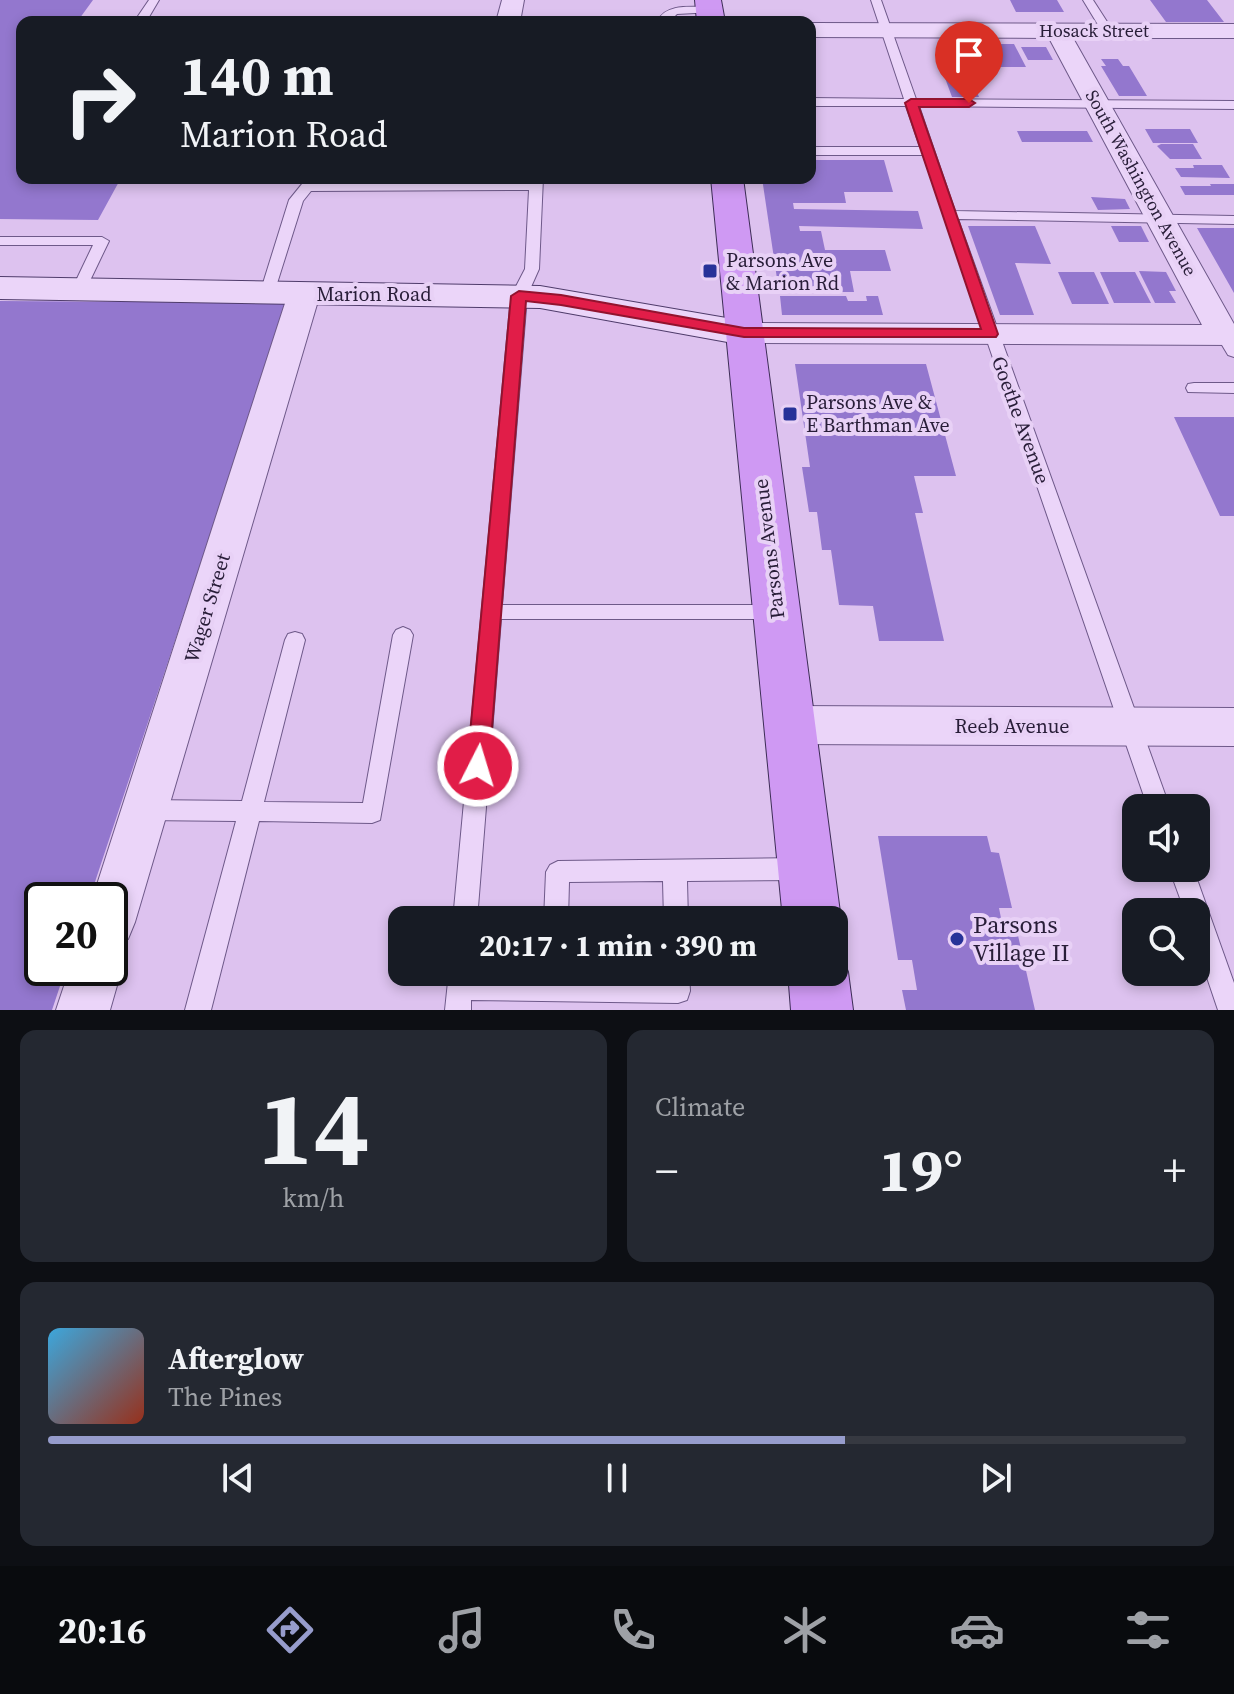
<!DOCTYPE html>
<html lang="en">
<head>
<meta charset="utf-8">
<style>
  body { margin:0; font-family:"Source Serif 4",serif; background:#242831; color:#f1f3f6; height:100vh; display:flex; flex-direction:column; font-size:30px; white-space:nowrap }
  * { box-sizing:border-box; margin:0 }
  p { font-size:26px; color:#9ea1a6 }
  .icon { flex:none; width:44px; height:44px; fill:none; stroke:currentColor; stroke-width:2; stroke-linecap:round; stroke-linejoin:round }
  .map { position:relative; height:1010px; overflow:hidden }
  .sheet { display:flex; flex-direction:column; gap:20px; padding:20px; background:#0d0f14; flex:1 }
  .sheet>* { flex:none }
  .top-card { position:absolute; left:16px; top:16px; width:800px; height:168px; border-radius:16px; box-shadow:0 4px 12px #0003; background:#171b24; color:#f1f3f6; overflow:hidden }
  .controls { position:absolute; left:1122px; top:794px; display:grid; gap:16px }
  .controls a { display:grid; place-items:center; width:88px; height:88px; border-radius:16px; background:#171b24; box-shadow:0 4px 12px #0003; font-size:40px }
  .speed { position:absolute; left:24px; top:882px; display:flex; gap:16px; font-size:40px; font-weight:700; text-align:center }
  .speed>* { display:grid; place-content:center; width:104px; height:104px; border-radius:50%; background:#171b24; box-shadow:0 4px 12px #0003; line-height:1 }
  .speed .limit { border:4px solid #111; border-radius:12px; background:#fff; color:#111 }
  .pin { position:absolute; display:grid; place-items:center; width:68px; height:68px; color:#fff; margin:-82px -34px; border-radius:50% 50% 50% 0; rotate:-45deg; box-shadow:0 0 8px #0007 }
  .pin .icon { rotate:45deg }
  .me { position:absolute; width:88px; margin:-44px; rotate:5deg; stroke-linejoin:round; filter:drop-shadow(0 0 6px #0008) }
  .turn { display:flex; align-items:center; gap:28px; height:168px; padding:0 32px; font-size:36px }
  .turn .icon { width:104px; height:104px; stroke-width:2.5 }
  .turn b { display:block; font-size:56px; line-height:68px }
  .big { font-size:60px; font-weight:700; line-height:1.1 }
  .sheet .widget { flex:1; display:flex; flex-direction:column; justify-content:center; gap:12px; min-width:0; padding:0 28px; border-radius:16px; background:#242831 }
  .sheet .dial { align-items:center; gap:0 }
  .dial b { font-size:104px; line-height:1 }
  .song { display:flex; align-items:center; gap:24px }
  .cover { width:96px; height:96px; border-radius:12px; background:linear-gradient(135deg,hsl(200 70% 55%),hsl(10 70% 35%)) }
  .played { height:8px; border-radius:4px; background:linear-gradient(90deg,#969ccc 70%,#363941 70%) }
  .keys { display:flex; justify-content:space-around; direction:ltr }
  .heat { display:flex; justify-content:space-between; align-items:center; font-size:44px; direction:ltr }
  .sheet .tiles { flex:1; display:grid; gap:20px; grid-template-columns:1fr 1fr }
  .widget:last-child { grid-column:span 2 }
  .trip { position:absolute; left:388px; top:906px; width:460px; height:80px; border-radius:16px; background:#171b24; box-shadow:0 4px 12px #0003; font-weight:700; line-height:80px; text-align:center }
  .dock { display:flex; height:128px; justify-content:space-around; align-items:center; background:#090b0e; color:#9ea1a6 }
  .dock .icon { width:56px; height:56px }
  .dock .active { color:#969ccc }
  .dock b { font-size:36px; color:#f1f3f6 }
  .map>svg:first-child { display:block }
  .building { fill:#9377ce }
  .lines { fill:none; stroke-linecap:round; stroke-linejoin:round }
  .lane-casing { stroke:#6e5989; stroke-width:2 }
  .street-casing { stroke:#6e5989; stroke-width:2 }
  .secondary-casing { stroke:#4f3c6b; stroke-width:2 }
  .primary-casing { stroke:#3d2d56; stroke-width:2 }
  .lane { fill:#ebd5f9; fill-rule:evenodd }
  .street { fill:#ebd5f9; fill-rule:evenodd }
  .secondary { fill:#ebd5f9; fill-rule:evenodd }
  .primary { fill:#cf99f3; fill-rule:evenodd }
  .route { fill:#e11d48; stroke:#92132f; stroke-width:2 }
  .poi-dot { fill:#273299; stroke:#e8d1f6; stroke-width:3 }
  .labels { text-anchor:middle; stroke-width:8; stroke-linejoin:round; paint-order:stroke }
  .far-street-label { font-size:18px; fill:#281d38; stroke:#e8d1f6 }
  .poi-label { font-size:20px; fill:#281d38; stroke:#e8d1f6; text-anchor:start }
  .street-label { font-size:20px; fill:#281d38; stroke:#e8d1f6 }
  .near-poi-label { font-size:24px; fill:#281d38; stroke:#e8d1f6; text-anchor:start }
</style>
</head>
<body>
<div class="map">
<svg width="1234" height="1010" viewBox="0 0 1234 1010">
  <rect width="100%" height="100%" fill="#ddc2ef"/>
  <path class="building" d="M 0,0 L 93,0 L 77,22 L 22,22 L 22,178 L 121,178 L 98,220 L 0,219 Z
    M 1010,0 L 1057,0 L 1064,12 L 1016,12 Z
    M 1150,0 L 1207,0 L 1224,22 L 1166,22 Z
    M 989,44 L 1014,44 L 1026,67 L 1000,67 Z
    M 1021,47 L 1046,47 L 1053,60 L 1028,60 Z
    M 1101,59 L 1118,59 L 1123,66 L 1129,66 L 1147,96 L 1119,96 L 1101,66 L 1106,66 Z
    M 945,78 L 972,80 L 979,97 L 952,97 Z
    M 1145,129 L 1190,129 L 1198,143 L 1153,143 Z
    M 1017,131 L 1087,131 L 1093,142 L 1022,142 Z
    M 1161,144 L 1193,144 L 1202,159 L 1170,159 L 1157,146 Z
    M 810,160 L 884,160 L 893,192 L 844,192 L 846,203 L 793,203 L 794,209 L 918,211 L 923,229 L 799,226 L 800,231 L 821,231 L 825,250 L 885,250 L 891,271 L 850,271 L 854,292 L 779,292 L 762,178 L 810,178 Z
    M 1193,165 L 1222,165 L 1230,178 L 1181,177 L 1175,168 L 1194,168 Z
    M 1210,184 L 1234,184 L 1234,195 L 1185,195 L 1180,186 L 1211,186 Z
    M 1091,197 L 1125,199 L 1130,209 L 1098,210 Z
    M 968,226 L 1035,226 L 1051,264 L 1015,263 L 1034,315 L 1000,315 Z
    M 1111,226 L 1141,226 L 1149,242 L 1119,242 Z
    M 1197,228 L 1234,228 L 1234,293 Z
    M 1139,271 L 1166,272 L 1176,291 L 1169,291 L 1176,303 L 1155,303 Z
    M 1058,272 L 1094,272 L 1109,304 L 1072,304 Z
    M 1100,272 L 1135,272 L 1151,303 L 1114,303 Z
    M 780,296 L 846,296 L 848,301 L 867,301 L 866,296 L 878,296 L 883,315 L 782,315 Z
    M 0,301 L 287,303 L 89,900 L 42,900 L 42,968 L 66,968 L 52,1010 L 0,1010 Z
    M 795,364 L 926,364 L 956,476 L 914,476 L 923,513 L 915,513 L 944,641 L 879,641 L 873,606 L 839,605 L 831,550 L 822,550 L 817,512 L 809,512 L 802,467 L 810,467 Z
    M 1174,417 L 1234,417 L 1234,516 L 1220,516 Z
    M 878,836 L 987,836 L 991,852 L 999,853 L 1012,908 L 999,908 L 1001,918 L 1014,918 L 1035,1010 L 906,1010 L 902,990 L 917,990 L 912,960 L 898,960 Z"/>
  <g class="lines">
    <g class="lane-casing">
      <path id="lane" d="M 149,0 L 159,0 L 146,22 L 134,22 Z
        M 871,0 L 881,0 L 916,99 L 1234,101 L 1234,109 L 919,106 L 955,211 L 1234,216 L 1234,224 L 958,219 L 1170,808 L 1148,808 L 923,155 L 810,155 L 810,147 L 920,147 L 906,106 L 810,106 L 810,98 L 904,99 Z
        M 1083,0 L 1093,0 L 1113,31 L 1111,33 L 1103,33 Z
        M 709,7 L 714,10 L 713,12 L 677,14 L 669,22 L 657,22 C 665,3 691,7 709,7 Z
        M 529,178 L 543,178 L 539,269 L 527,296 L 502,605 L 777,605 L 784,607 L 787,612 L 784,617 L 777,619 L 501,619 L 477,920 L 453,920 L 511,296 L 525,269 L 529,190 L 311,191 L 303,201 L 274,293 L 267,297 L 260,293 L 289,200 L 302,184 L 529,182 Z
        M 0,237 L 102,237 L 109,241 L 86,289 L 79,293 L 72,289 L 93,245 L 0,245 Z
        M 1224,330 L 1230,332 L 1234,339 L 1234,357 L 1228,355 L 1216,335 Z
        M 1194,383 L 1234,383 L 1234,393 L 1188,392 L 1186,388 L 1188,384 Z
        M 403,627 L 410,630 L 413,635 L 380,820 L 372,823 L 259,821 L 211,1010 L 185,1010 L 236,821 L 144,820 L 136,817 L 133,810 L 136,803 L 144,800 L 242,801 L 285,640 L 288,634 L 295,632 L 302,634 L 305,640 L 264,802 L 363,803 L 393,635 L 396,630 Z
        M 803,858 L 811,862 L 815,869 L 811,876 L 803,880 L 687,881 L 688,920 L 664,920 L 663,881 L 569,882 L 568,920 L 544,920 L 546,872 L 550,865 L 558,861 Z
        M 1169,868 L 1193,868 L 1234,983 L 1234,1010 L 1218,1010 L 1196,945 L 1196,912 L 1185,912 Z
        M 449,972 L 541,977 L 542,972 L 566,972 L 566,978 L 665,979 L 665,972 L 689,972 L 690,991 L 687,1000 L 678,1003 L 471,1000 L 471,1010 L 445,1010 Z"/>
    </g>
    <g class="street-casing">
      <path id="street" d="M 502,0 L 524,0 L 520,22 L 496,22 Z
        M 810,23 L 1234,24 L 1234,38 L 1073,38 L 1234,324 L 1234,345 L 744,343 L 732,340 L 728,333 L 732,326 L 744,323 L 1202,325 L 1049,38 L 810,37 Z
        M 304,285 L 315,287 L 320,294 L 135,922 L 128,939 L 110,946 L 110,900 L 92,900 L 288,294 L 293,287 Z
        M 790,706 L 1234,708 L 1234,746 L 790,744 L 774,738 L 768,725 L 774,712 Z
        M 110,949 L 114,950 L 122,968 L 110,1010 L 56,1010 L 70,968 L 110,968 Z"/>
    </g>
    <g class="secondary-casing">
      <path id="secondary" d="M 0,277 L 540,286 L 744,321 L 757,325 L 763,333 L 757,341 L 744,345 L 540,308 L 0,299 Z"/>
    </g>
    <g class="primary-casing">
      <path id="primary" d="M 695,0 L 721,0 L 725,22 L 697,22 Z
        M 711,178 L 743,178 L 841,920 L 834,936 L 834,920 L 783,920 Z
        M 834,949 L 839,951 L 848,972 L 853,1010 L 791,1010 L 788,972 L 834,972 Z"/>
    </g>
    <use href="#lane" class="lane"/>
    <use href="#street" class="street"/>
    <use href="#secondary" class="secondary"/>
    <use href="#primary" class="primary"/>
  </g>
  <path class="route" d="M 911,99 L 969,99 L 975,103 L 969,107 L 919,107 L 998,334 L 996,337 L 744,337 L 561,305 L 526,301 L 489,766 L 486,773 L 478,775 L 470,773 L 467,766 L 511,296 L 519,291 L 561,295 L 744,328 L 981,329 L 905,103 Z"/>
  <g class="poi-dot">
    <rect x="702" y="263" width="16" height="16" rx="4"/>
    <rect x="782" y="406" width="16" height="16" rx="4"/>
    <circle cx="957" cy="939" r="8"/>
  </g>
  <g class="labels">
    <g class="far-street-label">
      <text x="1094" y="37">Hosack Street</text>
      <text transform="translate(1141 183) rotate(61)" y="6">South Washington Avenue</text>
    </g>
    <g class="poi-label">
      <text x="726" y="267">Parsons Ave<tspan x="726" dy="23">&amp; Marion Rd</tspan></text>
      <text x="806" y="409">Parsons Ave &amp;<tspan x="806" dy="23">E Barthman Ave</tspan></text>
    </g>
    <g class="street-label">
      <text x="374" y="301">Marion Road</text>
      <text transform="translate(1021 420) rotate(70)" y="7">Goethe Avenue</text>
      <text transform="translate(769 549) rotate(-97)" y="7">Parsons Avenue</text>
      <text transform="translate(207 608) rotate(-73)" y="7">Wager Street</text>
      <text x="1012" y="733">Reeb Avenue</text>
    </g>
    <g class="near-poi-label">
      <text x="973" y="933">Parsons<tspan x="973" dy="28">Village II</tspan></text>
    </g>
  </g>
</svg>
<div class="controls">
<a><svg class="icon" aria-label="sound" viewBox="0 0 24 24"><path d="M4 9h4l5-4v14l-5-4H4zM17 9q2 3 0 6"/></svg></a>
<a><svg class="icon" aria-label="search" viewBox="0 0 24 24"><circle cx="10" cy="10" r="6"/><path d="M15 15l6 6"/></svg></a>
</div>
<div class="speed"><div class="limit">20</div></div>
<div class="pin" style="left:969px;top:103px;background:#d93025"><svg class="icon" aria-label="arrive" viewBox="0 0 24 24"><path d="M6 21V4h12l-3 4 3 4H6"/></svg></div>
<svg class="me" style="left:478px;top:766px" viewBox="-20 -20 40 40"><circle r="17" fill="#e11d48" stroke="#fff" stroke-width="3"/><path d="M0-11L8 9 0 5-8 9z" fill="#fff"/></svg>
<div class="trip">20:17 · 1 min · 390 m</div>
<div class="top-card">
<div class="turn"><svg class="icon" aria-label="right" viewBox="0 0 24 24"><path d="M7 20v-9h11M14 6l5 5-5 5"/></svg><div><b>140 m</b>Marion Road</div></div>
</div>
</div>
<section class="sheet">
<div class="tiles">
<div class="widget dial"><b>14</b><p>km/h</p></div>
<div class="widget"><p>Climate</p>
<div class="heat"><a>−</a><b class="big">19°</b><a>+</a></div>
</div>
<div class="widget">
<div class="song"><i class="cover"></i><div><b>Afterglow</b><p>The Pines</p></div></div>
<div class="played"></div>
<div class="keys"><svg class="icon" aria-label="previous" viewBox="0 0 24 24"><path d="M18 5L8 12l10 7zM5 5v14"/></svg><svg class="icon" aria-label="pause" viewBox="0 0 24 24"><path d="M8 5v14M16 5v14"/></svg><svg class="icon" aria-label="next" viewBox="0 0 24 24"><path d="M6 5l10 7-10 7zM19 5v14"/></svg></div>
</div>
</div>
</section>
<nav class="dock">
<b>20:16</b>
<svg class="icon active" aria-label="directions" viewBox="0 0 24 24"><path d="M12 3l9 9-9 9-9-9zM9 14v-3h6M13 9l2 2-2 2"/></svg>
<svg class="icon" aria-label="music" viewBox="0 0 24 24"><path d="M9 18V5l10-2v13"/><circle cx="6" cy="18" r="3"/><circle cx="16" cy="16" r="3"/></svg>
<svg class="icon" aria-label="phone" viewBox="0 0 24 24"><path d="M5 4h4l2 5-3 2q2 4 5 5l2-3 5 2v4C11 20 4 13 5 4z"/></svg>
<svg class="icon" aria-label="climate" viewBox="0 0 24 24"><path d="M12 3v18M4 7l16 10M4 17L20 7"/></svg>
<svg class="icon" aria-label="car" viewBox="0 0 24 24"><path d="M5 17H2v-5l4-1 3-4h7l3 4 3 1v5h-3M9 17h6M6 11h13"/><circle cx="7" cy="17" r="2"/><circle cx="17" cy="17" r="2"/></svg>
<svg class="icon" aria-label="filters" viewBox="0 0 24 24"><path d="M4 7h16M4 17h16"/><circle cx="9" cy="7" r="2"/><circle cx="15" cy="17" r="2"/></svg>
</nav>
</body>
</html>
